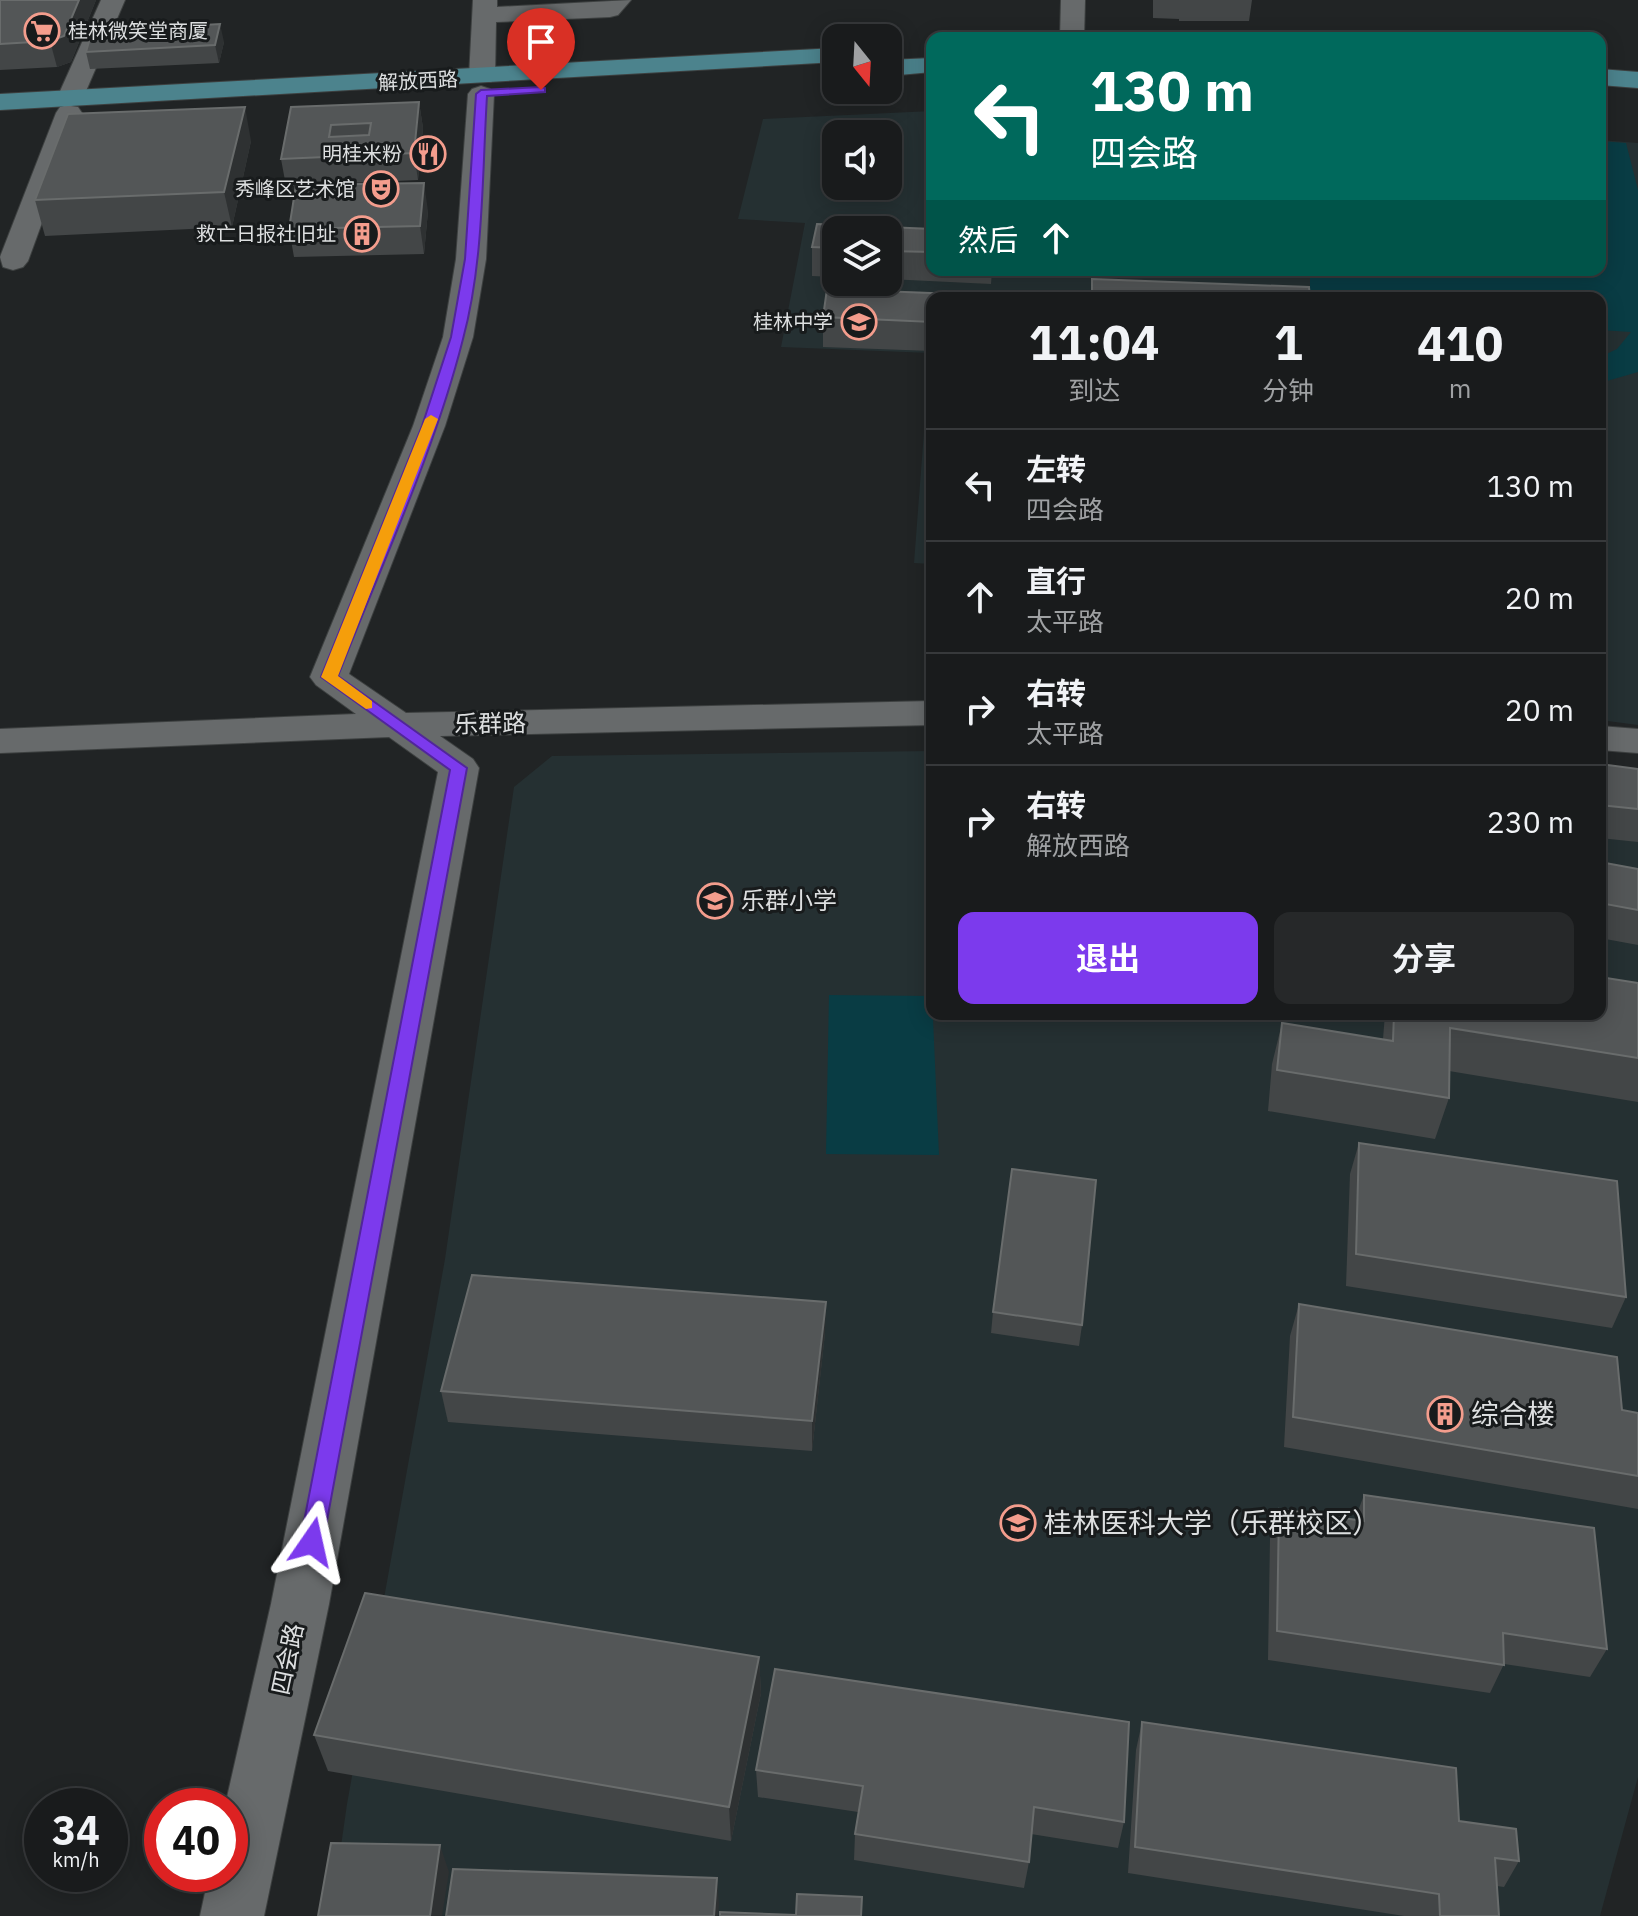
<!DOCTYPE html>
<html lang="zh">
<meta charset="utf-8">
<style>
:root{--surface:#191b1c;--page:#262829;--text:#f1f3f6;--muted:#9fa1a3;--line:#37393b;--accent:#7c3aed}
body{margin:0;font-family:"IBM Plex Sans","Noto Sans SC",sans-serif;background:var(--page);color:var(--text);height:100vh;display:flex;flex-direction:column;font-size:30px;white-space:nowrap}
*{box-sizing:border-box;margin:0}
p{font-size:26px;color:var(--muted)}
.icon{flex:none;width:44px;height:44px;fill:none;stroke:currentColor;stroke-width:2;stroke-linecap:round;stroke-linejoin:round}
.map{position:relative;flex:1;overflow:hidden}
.side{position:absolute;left:926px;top:292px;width:680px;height:728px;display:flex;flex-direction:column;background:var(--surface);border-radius:16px;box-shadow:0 4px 20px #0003,0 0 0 2px var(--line)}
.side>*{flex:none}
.top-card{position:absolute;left:926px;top:32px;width:680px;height:244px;border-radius:16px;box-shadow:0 4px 20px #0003,0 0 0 2px var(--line);background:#00695c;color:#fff;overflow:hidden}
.needle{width:52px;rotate:162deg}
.controls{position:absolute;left:822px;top:24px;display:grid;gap:16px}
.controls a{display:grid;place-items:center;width:80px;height:80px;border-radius:16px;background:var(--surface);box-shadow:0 4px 20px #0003,0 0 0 2px var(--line);font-size:40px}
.speed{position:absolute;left:24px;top:1788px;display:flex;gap:16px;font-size:40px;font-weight:700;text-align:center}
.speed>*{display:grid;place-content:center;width:104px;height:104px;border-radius:50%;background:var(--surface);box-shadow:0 4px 20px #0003,0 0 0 2px var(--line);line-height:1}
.speed small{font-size:20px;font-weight:400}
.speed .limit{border:12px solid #d22;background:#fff;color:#111}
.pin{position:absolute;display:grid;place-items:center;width:68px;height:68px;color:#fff;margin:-82px -34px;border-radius:50% 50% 50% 0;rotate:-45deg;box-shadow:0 0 8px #0007}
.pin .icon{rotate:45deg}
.me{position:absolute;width:88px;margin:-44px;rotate:11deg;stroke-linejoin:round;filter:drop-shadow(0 0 6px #0008)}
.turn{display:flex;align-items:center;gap:28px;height:168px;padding:0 32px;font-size:36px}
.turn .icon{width:104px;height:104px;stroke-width:2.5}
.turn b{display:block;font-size:56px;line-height:68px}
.then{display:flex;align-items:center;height:76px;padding:0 32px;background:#0003;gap:16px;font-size:30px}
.eta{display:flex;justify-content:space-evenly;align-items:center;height:136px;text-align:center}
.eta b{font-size:48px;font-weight:700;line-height:56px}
.button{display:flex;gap:16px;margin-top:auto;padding:16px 32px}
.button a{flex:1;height:92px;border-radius:16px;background:var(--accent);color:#fff;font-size:32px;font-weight:700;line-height:92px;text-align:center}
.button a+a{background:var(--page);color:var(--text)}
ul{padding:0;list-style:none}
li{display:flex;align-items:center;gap:24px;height:112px;padding:0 32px;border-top:2px solid var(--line)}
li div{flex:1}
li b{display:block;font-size:30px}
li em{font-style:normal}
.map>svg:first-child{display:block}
</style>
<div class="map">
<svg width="1638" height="1916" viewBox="0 0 1638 1916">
<rect width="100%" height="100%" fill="#212425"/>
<!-- built -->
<g fill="#253032" fill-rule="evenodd">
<path d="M 932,111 L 932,270 L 1600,270 L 1600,140 L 1638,143 L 1638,725 L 1600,720 L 1600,298 L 932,298 L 932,564 L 914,563 L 930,353 L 781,347 L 805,223 L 738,219 L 763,119 ZM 836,134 L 888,134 L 888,186 L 836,186 ZM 836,230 L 888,230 L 888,282 L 836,282 Z"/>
<path d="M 932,751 L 932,1014 L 1600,1014 L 1600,783 L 1638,787 L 1638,1777 L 1600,1916 L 331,1916 L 347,1804 L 445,1259 L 514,787 L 552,756 Z"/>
</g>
<!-- green -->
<g fill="#093c44">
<path d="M 1600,141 L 1626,143 L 1638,190 L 1638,372 L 1600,383 L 1600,357 L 1617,349 L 1631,332 L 1600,330 L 1600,298 L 1310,298 L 1310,270 L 1600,270 Z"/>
<path d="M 829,995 L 932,996 L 939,1155 L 826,1154 Z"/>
</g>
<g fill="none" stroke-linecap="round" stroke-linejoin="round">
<defs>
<g id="minor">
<path d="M 101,0 L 125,0 L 83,98 L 79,103 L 71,106 L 78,107 L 82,113 L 28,261 L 23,267 L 13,270 L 3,267 L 0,257 L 56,113 L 60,107 L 68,105 L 61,103 L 57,98 Z"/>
<path d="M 473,0 L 497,0 L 497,7 L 631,0 L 618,15 L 610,17 L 496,22 L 495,77 L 491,82 L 473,82 L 469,77 Z"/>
<path d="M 1061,0 L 1085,0 L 1084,38 L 1060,38 Z"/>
<path d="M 481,86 L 490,89 L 494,94 L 486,259 L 473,337 L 445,426 L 349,674 L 406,713 L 932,701 L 932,725 L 440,736 L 473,759 L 479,768 L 329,1604 L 264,1916 L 200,1916 L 209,1874 L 230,1874 L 230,1806 L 225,1806 L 271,1604 L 438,772 L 389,737 L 0,753 L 0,729 L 356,714 L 316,685 L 310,677 L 413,426 L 443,337 L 456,259 L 468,94 L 472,89 Z"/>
<path d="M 1600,726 L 1638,729 L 1638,753 L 1600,750 Z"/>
</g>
<g id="major">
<path d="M 836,48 L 836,62 L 0,110 L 0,94 Z"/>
<path d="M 932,58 L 932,72 L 888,76 L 888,60 Z"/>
<path d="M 1600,69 L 1638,72 L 1638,88 L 1600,85 Z"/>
</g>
</defs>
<!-- minor casing -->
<use href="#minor" stroke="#3d4040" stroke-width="2"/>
<!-- major casing -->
<use href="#major" stroke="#3d4040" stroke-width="2"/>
<!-- minor -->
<use href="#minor" fill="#676a6b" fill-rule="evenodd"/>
<!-- major -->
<use href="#major" fill="#4c838d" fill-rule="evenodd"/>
</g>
<!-- wall -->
<g fill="#434647">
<path d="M 0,0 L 96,0 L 71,62 L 57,67 L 0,70 Z"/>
<path d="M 1153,0 L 1252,0 L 1249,21 L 1179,21 L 1179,19 L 1153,18 Z"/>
<path d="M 224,42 L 219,63 L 90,69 L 86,52 Z"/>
<path d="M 419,102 L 423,128 L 418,180 L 302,185 L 428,211 L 424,254 L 294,257 L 289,229 L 296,186 L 286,186 L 281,159 L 291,107 Z"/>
<path d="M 251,141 L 232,227 L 45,236 L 35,200 Z"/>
<path d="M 817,224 L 932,229 L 932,270 L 992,270 L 991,284 L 888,279 L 888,230 L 836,230 L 836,277 L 812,276 L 812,247 Z"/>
<path d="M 932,298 L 932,351 L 823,347 L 823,317 Z"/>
<path d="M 1600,764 L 1638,769 L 1638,842 L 1600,838 Z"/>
<path d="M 1600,862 L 1638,869 L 1638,945 L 1600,938 Z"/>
<path d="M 1638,983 L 1638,1102 L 1449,1071 L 1449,1098 L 1435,1139 L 1268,1111 L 1272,1064 L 1282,1023 L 1383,1039 L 1385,1014 L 1600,1014 Z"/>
<path d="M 1359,1143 L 1626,1297 L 1612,1328 L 1346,1286 L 1350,1174 Z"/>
<path d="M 1299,1304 L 1622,1410 L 1638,1413 L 1638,1509 L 1284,1447 L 1290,1336 Z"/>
<path d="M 993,1312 L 1082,1325 L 1079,1346 L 991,1333 Z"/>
<path d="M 825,1333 L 812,1451 L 448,1422 L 441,1391 Z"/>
<path d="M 1364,1495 L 1607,1649 L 1590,1677 L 1504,1664 L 1490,1693 L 1268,1660 L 1270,1538 L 1279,1509 L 1355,1519 Z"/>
<path d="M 759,1657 L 761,1693 L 731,1841 L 328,1771 L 314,1735 Z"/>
<path d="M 775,1669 L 1124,1822 L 1118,1848 L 1031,1834 L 1029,1862 L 1024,1888 L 854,1860 L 855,1834 L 858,1812 L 758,1797 L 756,1770 Z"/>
<path d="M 1142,1722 L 1459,1821 L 1519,1861 L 1504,1887 L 1497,1886 L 1499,1916 L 1404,1916 L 1128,1873 L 1136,1750 Z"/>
</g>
<!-- shaded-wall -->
<g fill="#2e3132">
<path d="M 79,0 L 96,0 L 71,62 L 57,67 L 50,41 Z"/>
<path d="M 220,24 L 224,42 L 219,63 L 215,45 Z"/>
<path d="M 419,102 L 423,128 L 418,180 L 414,153 Z"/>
<path d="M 245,107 L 251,141 L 232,227 L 224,192 Z"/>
<path d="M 424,183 L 428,211 L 424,254 L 420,226 Z"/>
<path d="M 826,1302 L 825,1333 L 812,1451 L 812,1421 Z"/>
<path d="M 759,1657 L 761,1693 L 731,1841 L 729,1807 Z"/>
<path d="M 440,1845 L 449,1872 L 442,1916 L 430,1916 Z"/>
<path d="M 717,1878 L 719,1904 L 718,1916 L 714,1916 Z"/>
</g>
<!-- building -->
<g fill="#535657" stroke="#696c6c" stroke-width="2" fill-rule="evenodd">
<path d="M 0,0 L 79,0 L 64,36 L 50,41 L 0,44 Z"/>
<path d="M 220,24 L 215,45 L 86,52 L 92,31 Z"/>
<path d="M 419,102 L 414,153 L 281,159 L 291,107 ZM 371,123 L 369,135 L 329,137 L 331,125 Z"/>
<path d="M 245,107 L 224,192 L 35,200 L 68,114 Z"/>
<path d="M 424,183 L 420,226 L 289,229 L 296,185 Z"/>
<path d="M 817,224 L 932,229 L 932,252 L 888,251 L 888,230 L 836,230 L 836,248 L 812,247 Z"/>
<path d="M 1092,279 L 1309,287 L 1310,298 L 1092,298 Z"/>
<path d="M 827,289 L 982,295 L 982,298 L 932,298 L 932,322 L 823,317 Z"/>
<path d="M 1600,764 L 1638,769 L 1638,809 L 1600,805 Z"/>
<path d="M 1600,862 L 1638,869 L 1638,910 L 1600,903 Z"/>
<path d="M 1600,977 L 1638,983 L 1638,1058 L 1450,1028 L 1449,1098 L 1277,1070 L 1282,1023 L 1393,1041 L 1394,1014 L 1600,1014 Z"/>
<path d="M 1359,1143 L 1617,1181 L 1626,1297 L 1356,1254 Z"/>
<path d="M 1012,1169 L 1096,1180 L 1082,1325 L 993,1312 Z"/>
<path d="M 472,1275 L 826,1302 L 812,1421 L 441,1391 Z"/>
<path d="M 1299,1304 L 1617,1357 L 1622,1410 L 1638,1413 L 1638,1476 L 1293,1417 Z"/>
<path d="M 1364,1495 L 1594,1528 L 1607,1649 L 1503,1633 L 1504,1665 L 1277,1631 L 1279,1509 L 1364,1521 Z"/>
<path d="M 365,1593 L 759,1657 L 729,1807 L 314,1735 Z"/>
<path d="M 775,1669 L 1129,1722 L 1124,1822 L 1034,1807 L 1029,1862 L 855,1834 L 863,1786 L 756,1770 Z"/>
<path d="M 1142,1722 L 1456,1768 L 1459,1821 L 1516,1829 L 1519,1861 L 1495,1858 L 1499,1916 L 1440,1916 L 1439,1894 L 1135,1847 Z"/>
<path d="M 331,1843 L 440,1845 L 430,1916 L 318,1916 Z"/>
<path d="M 453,1869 L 717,1878 L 714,1916 L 446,1916 Z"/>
<path d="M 797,1894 L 862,1897 L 861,1916 L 720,1916 L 720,1912 L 796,1915 Z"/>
</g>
<!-- route -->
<path fill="#7c3aed" stroke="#51269a" stroke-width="2" d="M 541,87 L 545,88 L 545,92 L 487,96 C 482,176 484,261 463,339 C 434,454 381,565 338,676 L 467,768 L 323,1542 L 320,1550 L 312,1553 L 303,1550 L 300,1542 L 450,770 L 321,677 L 422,426 L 451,337 L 465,259 L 476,94 L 481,90 Z"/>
<!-- slow -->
<path fill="#f59e0b" d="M 431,415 L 438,419 L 338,676 L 372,701 L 372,708 L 366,709 L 321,677 L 425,419 Z"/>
<!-- icons -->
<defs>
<symbol id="supermarket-ring" viewBox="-11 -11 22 22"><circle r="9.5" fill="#181b1c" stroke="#f49d8d" stroke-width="1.5"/><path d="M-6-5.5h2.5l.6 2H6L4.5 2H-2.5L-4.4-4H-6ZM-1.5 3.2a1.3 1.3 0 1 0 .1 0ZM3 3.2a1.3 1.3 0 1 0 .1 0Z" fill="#f49d8d"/></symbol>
<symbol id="restaurant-ring" viewBox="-11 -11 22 22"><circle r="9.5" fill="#181b1c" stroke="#f49d8d" stroke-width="1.5"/><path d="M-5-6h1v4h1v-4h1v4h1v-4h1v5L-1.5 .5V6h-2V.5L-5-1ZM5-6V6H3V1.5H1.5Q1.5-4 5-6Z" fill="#f49d8d"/></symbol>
<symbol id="theatre-ring" viewBox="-11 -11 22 22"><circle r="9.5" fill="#181b1c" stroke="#f49d8d" stroke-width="1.5"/><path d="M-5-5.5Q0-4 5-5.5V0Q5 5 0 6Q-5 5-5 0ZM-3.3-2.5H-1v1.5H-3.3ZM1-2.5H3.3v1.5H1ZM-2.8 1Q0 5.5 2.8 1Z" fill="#f49d8d"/></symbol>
<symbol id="building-ring" viewBox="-11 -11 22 22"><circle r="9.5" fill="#181b1c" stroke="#f49d8d" stroke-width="1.5"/><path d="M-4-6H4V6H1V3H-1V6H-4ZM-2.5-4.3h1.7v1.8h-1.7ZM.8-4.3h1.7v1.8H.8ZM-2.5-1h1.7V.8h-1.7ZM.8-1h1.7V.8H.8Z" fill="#f49d8d"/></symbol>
<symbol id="school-ring" viewBox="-11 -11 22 22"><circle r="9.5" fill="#181b1c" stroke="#f49d8d" stroke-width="1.5"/><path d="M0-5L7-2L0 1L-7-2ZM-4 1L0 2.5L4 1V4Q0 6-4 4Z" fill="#f49d8d"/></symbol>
<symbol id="university-ring" viewBox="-11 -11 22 22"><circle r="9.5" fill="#181b1c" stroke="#f49d8d" stroke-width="1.5"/><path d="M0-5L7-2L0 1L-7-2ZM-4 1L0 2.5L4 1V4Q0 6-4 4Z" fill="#f49d8d"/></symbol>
</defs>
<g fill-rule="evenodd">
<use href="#supermarket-ring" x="22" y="11" width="40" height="40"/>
<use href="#restaurant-ring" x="408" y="134" width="40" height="40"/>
<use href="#theatre-ring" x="361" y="169" width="40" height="40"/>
<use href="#building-ring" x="342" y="214" width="40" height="40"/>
<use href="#school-ring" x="839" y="302" width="40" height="40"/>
<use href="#school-ring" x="695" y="881" width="40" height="40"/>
<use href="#building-ring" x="1425" y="1394" width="40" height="40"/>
<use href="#university-ring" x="998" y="1503" width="40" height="40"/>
</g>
<g text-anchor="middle" stroke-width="6" stroke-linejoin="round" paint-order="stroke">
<!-- far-poi labels -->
<g font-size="20" fill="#dddfe0" stroke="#181b1c" text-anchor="end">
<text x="68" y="38" text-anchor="start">桂林微笑堂商厦</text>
<text x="402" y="161">明桂米粉</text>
<text x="355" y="196">秀峰区艺术馆</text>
<text x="336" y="241">救亡日报社旧址</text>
<text x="833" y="329">桂林中学</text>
</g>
<!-- far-street labels -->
<g font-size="20" fill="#dddfe0" stroke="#181b1c">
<text transform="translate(418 81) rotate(-3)" y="7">解放西路</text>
</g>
<!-- street labels -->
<g font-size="24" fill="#dddfe0" stroke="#181b1c">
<text transform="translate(490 724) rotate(-1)" y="8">乐群路</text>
<text transform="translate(288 1659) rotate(-78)" y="8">四会路</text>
</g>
<!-- poi labels -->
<g font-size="24" fill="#dddfe0" stroke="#181b1c" text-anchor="start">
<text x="741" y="909">乐群小学</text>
</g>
<!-- near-poi labels -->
<g font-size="28" fill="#dddfe0" stroke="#181b1c" text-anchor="start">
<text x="1471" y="1424">综合楼</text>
<text x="1044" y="1533">桂林医科大学（乐群校区）</text>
</g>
</g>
</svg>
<div class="controls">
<a><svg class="needle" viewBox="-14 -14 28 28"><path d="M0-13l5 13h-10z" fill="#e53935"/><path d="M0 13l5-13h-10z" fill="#9fa1a3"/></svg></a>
<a><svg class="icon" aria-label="sound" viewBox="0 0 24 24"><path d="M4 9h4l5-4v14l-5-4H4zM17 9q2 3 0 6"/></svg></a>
<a><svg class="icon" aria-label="layers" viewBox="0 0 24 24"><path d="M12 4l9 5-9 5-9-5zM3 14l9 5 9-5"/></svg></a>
</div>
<div class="speed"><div>34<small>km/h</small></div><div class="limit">40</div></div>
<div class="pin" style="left:541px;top:90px;background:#d93025"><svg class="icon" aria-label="arrive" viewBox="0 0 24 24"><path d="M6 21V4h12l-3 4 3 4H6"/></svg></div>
<svg class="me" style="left:312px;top:1542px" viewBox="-20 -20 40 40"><path d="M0-17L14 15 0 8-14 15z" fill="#7c3aed" stroke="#fff" stroke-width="4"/></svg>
<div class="top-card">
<div class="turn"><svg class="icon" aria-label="left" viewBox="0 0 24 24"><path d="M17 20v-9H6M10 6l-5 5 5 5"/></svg><div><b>130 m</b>四会路</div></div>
<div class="then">然后<svg class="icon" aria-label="ahead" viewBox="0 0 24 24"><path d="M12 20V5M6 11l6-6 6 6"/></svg></div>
</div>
<section class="side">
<div class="eta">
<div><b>11:04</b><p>到达</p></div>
<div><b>1</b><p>分钟</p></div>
<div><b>410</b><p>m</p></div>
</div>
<ul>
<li><svg class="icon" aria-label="left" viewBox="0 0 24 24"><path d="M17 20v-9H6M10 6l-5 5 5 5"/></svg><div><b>左转</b><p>四会路</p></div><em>130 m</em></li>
<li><svg class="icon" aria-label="ahead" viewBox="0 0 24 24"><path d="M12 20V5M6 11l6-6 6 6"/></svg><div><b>直行</b><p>太平路</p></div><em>20 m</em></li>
<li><svg class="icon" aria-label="right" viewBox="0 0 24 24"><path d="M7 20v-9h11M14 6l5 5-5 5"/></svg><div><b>右转</b><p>太平路</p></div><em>20 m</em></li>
<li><svg class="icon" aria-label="right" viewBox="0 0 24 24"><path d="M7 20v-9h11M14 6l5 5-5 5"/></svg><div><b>右转</b><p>解放西路</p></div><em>230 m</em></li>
</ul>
<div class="button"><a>退出</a><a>分享</a></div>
</section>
</div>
